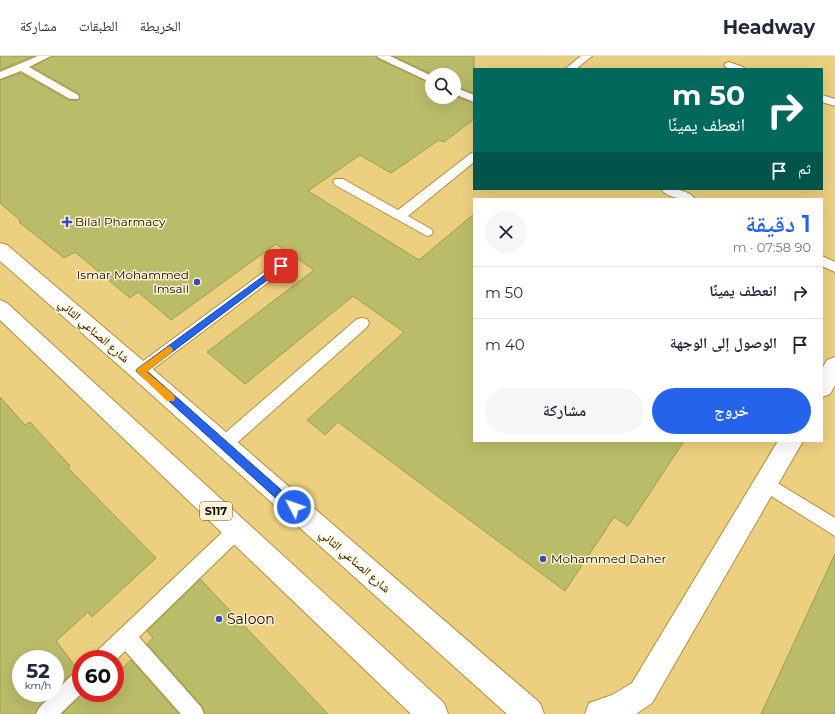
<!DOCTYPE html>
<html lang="ar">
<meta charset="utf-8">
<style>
:root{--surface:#fff;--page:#f6f6f7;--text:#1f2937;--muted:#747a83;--line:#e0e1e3;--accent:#2563eb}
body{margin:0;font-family:Montserrat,"Noto Naskh Arabic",sans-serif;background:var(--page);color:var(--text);direction:rtl;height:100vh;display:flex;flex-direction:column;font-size:15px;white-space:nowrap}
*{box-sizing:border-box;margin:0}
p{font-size:13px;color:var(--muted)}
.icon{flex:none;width:22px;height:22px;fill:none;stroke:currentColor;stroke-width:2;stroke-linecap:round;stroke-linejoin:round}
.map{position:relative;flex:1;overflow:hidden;direction:ltr}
.drawer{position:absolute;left:473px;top:142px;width:350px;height:244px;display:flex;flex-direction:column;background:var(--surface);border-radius:0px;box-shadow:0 4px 16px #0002;direction:rtl}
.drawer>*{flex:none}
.guide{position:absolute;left:473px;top:12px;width:350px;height:122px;border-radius:0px;box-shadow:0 4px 16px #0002;direction:rtl;background:#00695c;color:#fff;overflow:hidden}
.fabs{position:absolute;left:425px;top:12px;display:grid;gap:8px}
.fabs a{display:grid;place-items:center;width:36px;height:36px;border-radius:50%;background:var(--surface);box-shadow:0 4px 16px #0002;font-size:20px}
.speed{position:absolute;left:12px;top:594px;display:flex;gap:8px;font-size:20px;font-weight:700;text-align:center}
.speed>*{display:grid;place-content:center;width:52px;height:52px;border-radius:50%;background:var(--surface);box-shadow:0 4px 16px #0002;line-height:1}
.speed small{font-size:10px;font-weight:400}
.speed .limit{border:6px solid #d22;background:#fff;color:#111}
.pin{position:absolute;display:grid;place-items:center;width:34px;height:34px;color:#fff;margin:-17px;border-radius:8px;box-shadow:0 2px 6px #0006}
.me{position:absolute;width:44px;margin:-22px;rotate:311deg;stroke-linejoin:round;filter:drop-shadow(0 0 3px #0008)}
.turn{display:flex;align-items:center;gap:14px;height:84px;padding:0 12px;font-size:18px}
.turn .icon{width:52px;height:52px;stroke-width:2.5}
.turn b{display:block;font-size:28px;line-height:34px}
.then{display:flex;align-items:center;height:38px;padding:0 12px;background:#0003;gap:8px;font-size:15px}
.round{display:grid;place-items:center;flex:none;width:42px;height:42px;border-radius:21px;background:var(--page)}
.headline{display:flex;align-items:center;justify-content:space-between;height:68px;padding:0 12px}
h1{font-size:24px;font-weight:600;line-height:30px;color:var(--accent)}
.primary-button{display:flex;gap:8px;margin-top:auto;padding:8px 12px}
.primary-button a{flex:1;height:46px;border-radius:24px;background:var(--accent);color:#fff;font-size:16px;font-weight:600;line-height:46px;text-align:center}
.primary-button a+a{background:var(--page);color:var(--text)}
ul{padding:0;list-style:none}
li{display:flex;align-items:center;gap:12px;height:52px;padding:0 12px;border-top:1px solid var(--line)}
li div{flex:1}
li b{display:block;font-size:15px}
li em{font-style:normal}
header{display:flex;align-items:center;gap:24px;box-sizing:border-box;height:56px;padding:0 20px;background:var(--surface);border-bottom:1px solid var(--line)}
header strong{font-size:19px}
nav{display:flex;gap:22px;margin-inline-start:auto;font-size:14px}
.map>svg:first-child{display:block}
</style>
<header>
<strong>Headway</strong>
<nav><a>الخريطة</a><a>الطبقات</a><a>مشاركة</a></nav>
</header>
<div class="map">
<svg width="835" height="658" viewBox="0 0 835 658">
<rect width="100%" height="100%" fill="#edd07f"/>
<!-- building -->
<g fill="#babc6a" stroke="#9c9e4c">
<path d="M 0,0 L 34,0 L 0,14 Z"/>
<path d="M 52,0 L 376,0 L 378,3 L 432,28 L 432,41 L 454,41 L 454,40 L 474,47 L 474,63 L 444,86 L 439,84 L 391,117 L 360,99 L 308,135 L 419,204 L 474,158 L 474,385 L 684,385 L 628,470 L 614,461 L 565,535 L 338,366 L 325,379 L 307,364 L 404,276 L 353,240 L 245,328 L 207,296 L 314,214 L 276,188 L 171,264 L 138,236 L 130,242 L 75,196 L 64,202 L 19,166 L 21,165 L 0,147 L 0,24 L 21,17 L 69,44 L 78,44 L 80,42 L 79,38 L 32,11 Z"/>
<path d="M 393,0 L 474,0 L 474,37 L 454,30 L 454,19 L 433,19 Z"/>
<path d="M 0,341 L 25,369 L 30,366 L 70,410 L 68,412 L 156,502 L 92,561 L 88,556 L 56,585 L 78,614 L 69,620 L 55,635 L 55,603 L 21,603 L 21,637 L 53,637 L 41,648 L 35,658 L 0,658 Z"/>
<path d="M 835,498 L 835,658 L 761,658 Z"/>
<path d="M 200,523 L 328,658 L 205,658 L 202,650 L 147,588 L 153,582 L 147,575 Z"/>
<path d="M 131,604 L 179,658 L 62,658 L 83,637 L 115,637 L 115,619 Z"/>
</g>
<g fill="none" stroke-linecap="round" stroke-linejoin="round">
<defs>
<g id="lane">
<path d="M 38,0 L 51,0 L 29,11 L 78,39 L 79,41 L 78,43 L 70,43 L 21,15 L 0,23 L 0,16 Z"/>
<path d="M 377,0 L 390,0 L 432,20 L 432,27 L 379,2 Z"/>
<path d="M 581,0 L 592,0 L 576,13 L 565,13 Z"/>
<path d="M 729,6 L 743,11 L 745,13 C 738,13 729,15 724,9 L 726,7 Z"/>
<path d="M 454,31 L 474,39 L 474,46 L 454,38 Z"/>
<path d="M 822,39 L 835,43 L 835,50 L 822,46 Z"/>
<path d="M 474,96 L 474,106 L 408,160 L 431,173 L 433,176 L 431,179 L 427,180 L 335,129 L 333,126 L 335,123 L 343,123 L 398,154 L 470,98 Z"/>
<path d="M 661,133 C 672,133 688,133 695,143 C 684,143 668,143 661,133 Z"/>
<path d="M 822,200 L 835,206 L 835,216 L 822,210 Z"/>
<path d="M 281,205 L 286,207 L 288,210 L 286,213 L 145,319 L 140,321 L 135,319 L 133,315 L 135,311 L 276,207 Z"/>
<path d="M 362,262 L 367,263 L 369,267 L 367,271 L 229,394 L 223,396 L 217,394 L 215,389 L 217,384 L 357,263 Z"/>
<path d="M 766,420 L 835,462 L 835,480 L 760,433 L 758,428 L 760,423 Z"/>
<path d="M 237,466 L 243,468 L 246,474 L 243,480 L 139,581 L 201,651 L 204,658 L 181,658 L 125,595 L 115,605 L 115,603 L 93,603 L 96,596 L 231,468 Z"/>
<path d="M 81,614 L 82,637 L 60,658 L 36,658 C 40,648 48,644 55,637 C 63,629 69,619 81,614 Z"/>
</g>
<g id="secondary">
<path d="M 835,301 L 835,329 L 830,338 L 822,341 L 822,313 L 827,304 Z"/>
<path d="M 778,385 L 803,385 L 652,647 L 636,658 L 585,658 L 589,647 L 612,639 L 632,627 Z"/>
</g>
<g id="primary">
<path d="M 0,187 L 7,189 L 148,309 L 540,647 L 544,658 L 507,658 L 132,321 L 0,205 Z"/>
<path d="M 0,244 L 7,247 L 444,647 L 448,658 L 411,658 L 0,264 Z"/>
</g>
</defs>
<!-- lane casing -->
<use href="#lane" stroke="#ae9140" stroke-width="2"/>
<!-- secondary casing -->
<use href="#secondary" stroke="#ae9140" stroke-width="2"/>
<!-- primary casing -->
<use href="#primary" stroke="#ae9140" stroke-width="2"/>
<!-- lane -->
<use href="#lane" fill="#fff" fill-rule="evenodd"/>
<!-- secondary -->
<use href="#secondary" fill="#fff" fill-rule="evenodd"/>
<!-- primary -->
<use href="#primary" fill="#fff" fill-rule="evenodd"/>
</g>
<!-- route -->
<path fill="#2563eb" stroke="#184099" d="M 281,207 L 283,208 L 283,212 L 147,315 L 297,448 L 299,451 L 297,455 L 294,456 L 290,455 L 136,315 L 137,313 Z"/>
<!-- slow -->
<path fill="#f59e0b" d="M 169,290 L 172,292 L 173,294 L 172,296 L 147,316 L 174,339 L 175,342 L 174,345 L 167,345 L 136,315 L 137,313 Z"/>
<!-- markers -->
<g fill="#364cbe" stroke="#fef3d4" stroke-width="1.5">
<path d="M65 160h4v4h4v4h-4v4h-4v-4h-4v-4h4z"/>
<circle cx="197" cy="226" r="4"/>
<circle cx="543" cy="503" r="4"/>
<circle cx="219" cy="563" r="4"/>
</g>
<g text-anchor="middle" stroke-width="3" stroke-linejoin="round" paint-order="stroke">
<!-- shield labels -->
<rect fill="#fef3d4" stroke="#595040" stroke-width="1" x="200" y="446" width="32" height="18" rx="3"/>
<g font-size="11" font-weight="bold" fill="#120a00">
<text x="216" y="459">S117</text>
</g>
<!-- poi labels -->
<g font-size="12" fill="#120a00" stroke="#fef3d4" text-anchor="start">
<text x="75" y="170">Bilal Pharmacy</text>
<text x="189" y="223" text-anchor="end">Ismar Mohammed<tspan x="189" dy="14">Imsail</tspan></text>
<text x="551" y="507">Mohammed Daher</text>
</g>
<!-- street labels -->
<g font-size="12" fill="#120a00" stroke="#fef3d4">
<text transform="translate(94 275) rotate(41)" y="4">شارع الصناعي الثاني</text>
<text transform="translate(355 505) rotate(41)" y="4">شارع الصناعي الثاني</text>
</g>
<!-- near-poi labels -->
<g font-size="14" fill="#120a00" stroke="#fef3d4" text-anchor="start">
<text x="227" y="568">Saloon</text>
</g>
</g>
</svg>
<div class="fabs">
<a><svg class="icon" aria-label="search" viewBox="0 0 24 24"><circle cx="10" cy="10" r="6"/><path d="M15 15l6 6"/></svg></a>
</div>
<div class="speed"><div>52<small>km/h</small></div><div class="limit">60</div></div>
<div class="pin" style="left:281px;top:210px;background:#d93025"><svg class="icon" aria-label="arrive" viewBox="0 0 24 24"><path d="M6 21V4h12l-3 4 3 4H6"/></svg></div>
<svg class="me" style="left:294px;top:451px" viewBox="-20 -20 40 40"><circle r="17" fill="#2563eb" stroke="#fff" stroke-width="3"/><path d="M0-11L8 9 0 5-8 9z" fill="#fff"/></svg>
<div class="guide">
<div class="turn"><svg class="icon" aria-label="right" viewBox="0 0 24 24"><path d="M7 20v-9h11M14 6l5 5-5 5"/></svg><div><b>50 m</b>انعطف يمينًا</div></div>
<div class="then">ثم<svg class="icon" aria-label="arrive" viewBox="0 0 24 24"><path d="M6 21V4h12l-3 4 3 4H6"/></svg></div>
</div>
<section class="drawer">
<div class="headline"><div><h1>1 دقيقة</h1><p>90 m · 07:58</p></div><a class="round"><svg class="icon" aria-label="close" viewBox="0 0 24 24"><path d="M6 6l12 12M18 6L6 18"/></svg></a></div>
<ul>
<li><svg class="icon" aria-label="right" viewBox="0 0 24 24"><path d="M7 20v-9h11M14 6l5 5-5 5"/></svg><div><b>انعطف يمينًا</b></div><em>50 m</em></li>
<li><svg class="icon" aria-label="arrive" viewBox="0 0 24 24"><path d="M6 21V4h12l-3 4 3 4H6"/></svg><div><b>الوصول إلى الوجهة</b></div><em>40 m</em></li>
</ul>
<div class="primary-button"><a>خروج</a><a>مشاركة</a></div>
</section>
</div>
